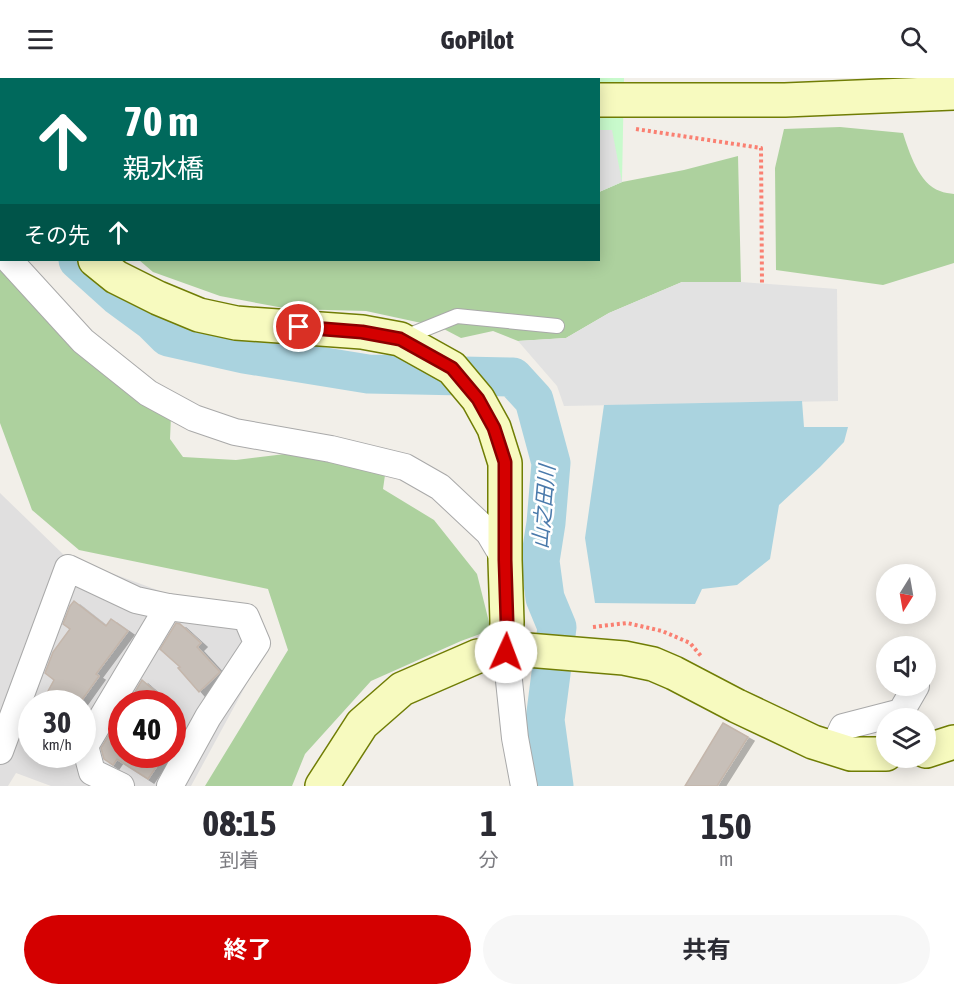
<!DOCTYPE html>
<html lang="ja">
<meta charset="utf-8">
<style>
:root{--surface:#fff;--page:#f7f7f7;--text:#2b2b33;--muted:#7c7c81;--accent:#d40000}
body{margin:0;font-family:"Asap Condensed","Noto Sans JP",sans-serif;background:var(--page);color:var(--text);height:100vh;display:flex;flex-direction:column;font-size:22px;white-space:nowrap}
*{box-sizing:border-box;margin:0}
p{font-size:20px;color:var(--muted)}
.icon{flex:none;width:33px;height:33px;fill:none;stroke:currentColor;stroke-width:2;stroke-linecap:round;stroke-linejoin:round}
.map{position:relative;height:708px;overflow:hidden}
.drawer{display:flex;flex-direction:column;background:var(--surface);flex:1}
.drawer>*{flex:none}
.guide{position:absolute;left:0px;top:0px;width:600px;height:183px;box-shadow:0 3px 15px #0003;background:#00695c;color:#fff;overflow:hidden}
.needle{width:39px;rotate:191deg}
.controls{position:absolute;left:876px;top:486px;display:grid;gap:12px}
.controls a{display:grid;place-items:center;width:60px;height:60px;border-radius:50%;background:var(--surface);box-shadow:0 3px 15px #0003;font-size:30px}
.speed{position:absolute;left:18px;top:612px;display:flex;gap:12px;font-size:30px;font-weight:700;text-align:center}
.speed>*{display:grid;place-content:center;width:78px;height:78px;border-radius:50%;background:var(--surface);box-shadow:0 3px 15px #0003;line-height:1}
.speed small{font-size:15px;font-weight:400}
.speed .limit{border:9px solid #d22;background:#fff;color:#111}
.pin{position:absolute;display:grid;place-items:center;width:51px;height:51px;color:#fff;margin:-26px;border:3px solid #fff;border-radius:50%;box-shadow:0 2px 6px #0007}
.me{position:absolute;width:66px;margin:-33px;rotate:2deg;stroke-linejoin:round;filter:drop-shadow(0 0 4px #0008)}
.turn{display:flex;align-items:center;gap:21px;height:126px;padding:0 24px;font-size:27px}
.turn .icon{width:78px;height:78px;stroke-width:2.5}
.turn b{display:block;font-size:42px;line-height:51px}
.then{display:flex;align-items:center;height:57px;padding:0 24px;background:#0003;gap:12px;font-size:22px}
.eta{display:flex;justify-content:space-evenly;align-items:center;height:102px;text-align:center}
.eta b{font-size:36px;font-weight:700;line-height:42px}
.primary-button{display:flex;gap:12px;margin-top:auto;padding:12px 24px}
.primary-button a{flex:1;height:69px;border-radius:36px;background:var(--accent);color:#fff;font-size:24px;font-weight:700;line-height:69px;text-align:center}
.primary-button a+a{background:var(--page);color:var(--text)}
header{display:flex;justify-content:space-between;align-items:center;height:78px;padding:0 24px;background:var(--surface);font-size:27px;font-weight:700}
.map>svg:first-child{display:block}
</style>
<header><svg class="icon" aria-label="menu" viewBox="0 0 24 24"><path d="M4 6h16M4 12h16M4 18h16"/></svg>GoPilot<svg class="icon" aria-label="search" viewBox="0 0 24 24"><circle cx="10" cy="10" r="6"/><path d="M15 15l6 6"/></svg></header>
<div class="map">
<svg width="954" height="708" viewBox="0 0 954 708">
<defs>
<filter id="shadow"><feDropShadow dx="6" dy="4" stdDeviation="0" flood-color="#0004"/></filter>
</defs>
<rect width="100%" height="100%" fill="#f2efe9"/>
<!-- residential -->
<path fill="#e0dfdf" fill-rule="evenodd" d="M 0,415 L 65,478 L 168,516 L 254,536 L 263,576 L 191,708 L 51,708 L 16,695 L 8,708 L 0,708 ZM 32,626 L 82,626 L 82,676 L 32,676 ZM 122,626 L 172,626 L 172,676 L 122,676 Z"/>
<!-- forest -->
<g fill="#add19e">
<path d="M 76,0 L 243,0 L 244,1 L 76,2 Z"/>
<path d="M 840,49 L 903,55 C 909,74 919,106 940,113 C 944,115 950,115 954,116 L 954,185 L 883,207 L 776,192 L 775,90 L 784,51 Z"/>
<path d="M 738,78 L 741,204 L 682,204 L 609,235 L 566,260 L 518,263 L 493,253 L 461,260 L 440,249 L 366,233 L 289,231 L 220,218 L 153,194 L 139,182 L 598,182 L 599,114 L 622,104 L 684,92 Z"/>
<path d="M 0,175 L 98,292 L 171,338 L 170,361 L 183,379 L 236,382 L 310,373 L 387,383 L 383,411 L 434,442 L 477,496 L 491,552 L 461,563 L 371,603 L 305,676 L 292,708 L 205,708 L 288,572 L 268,511 L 79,472 L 32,432 L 0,345 Z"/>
</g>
<!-- park -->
<path fill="#c8facc" d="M 243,0 L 624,0 L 622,104 L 599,114 L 598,2 L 244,2 Z"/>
<!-- parking -->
<g fill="#e2e2e2">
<path d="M 243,0 L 414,0 L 415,1 L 244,2 Z"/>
<path d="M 599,52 L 612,52 L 622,104 L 599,114 Z"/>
<path d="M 682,204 L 741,204 L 837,211 L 838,323 L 564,328 L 557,308 L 518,263 L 566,260 L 609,235 Z"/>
</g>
<!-- water -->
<path fill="#aad3df" d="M 802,323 L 804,349 L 848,349 L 844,364 L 820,389 L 779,427 L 770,481 L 737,507 L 702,511 L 695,526 L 595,525 L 585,460 L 604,327 Z"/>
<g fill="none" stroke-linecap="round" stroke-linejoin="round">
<!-- river -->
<g stroke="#aad3df" stroke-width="39">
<path d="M 0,85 L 2,87"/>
<path d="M 78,182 L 118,218 L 152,243 L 168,259 L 244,276 L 368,296 L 513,299 L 534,322 L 551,385 L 546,445 L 540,483 L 545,520 L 557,549 L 545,642 L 554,708"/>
</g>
</g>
<!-- building -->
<g fill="#c7bfb8" stroke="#c4b6ab" stroke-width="1.5" filter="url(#shadow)">
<path d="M 74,523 L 106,548 L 111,541 L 128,553 L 96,596 L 99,598 L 79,626 L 41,626 L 54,602 L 45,595 L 53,574 L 70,551 L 63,546 L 70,528 Z"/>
<path d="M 176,545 L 180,546 L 201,565 L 197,569 L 220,594 L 199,614 L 178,590 L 180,589 L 160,571 Z"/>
<path d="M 142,602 L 170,626 L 128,626 Z"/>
<path d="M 122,636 L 122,674 L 120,676 L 165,676 L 148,701 L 117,681 L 113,687 L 104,681 L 101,670 Z"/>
<path d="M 723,645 L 748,659 L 717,708 L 685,708 Z"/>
</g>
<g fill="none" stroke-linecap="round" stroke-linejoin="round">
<defs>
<path id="lane" d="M 405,259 L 457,238 L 557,248"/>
<g id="street">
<path d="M 9,182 L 83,263 L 148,315 L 194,340 L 235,354 L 331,371 L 405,389 L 440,409 L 489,455 L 505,482"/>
<path d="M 506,574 L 515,660 L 524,708"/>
<path d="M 833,671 L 843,649 L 901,634 L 916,608"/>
<path d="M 0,673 L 68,490 L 136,522 L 168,529 L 246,539 L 257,565 L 208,639 L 170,708"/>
<path d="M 121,708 L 92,694 L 85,668 L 168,529"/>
</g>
<g id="secondary">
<path d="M 456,0 L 458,2"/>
<path d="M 598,22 L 785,22 L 954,15"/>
<path d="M 0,47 L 2,50"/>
<path d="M 95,182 L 116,199 L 158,220 L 199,237 L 236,245 L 362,254 L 400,261 L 452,290 L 478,321 L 494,350 L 505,385 L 505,482 L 507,544 L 506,574"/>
<path d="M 926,673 L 954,664"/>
<path d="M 322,708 L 362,646 L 402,611 L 478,578 L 527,572 L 624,580 L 653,586 L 674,595 L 737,628 L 813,664 L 851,676 L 886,676"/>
</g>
</defs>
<!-- lane casing -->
<use href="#lane" stroke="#a9a9a9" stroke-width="16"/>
<!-- street casing -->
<use href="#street" stroke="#a9a9a9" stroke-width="28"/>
<!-- secondary casing -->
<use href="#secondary" stroke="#707d05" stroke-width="36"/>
<!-- path -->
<g stroke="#fa8072" stroke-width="4" stroke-dasharray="3 3" stroke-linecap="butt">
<path d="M 636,51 L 761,70 L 762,206"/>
<path d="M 593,549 L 627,545 L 662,553 L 690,565 L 701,578"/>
</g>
<!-- lane -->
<use href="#lane" stroke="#fff" stroke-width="14"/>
<!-- street -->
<use href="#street" stroke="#fff" stroke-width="26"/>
<!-- secondary -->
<use href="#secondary" stroke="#f7fabf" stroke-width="33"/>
</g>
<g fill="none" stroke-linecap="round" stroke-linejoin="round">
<defs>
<path id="route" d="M 299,249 L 362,254 L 400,261 L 452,290 L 478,321 L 494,350 L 505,384 L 505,482 L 507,544 L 506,574"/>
</defs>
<!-- route casing -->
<use href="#route" stroke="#8a0000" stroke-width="15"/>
<!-- route -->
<use href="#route" stroke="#d40000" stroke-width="10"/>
</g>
<g text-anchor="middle" stroke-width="5" stroke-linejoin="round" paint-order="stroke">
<!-- water labels -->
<g font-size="21" font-style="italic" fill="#4a7aab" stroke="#fff">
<text transform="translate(544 429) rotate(-85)" y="7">山之田川</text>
</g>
</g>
</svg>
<div class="controls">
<a><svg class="needle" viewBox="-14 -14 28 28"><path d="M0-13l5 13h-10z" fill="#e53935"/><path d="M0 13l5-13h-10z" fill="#7c7c81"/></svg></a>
<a><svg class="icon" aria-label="sound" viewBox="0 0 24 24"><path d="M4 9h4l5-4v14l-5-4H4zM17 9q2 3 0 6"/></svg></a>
<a><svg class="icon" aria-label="layers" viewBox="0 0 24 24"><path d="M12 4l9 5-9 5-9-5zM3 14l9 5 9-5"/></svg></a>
</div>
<div class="speed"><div>30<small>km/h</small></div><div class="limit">40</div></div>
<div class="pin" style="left:299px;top:249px;background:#d93025"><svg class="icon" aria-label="arrive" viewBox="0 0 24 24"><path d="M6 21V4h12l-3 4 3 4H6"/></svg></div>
<svg class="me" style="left:506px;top:574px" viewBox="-20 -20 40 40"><circle r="19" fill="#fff"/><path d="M0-13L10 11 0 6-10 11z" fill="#d40000"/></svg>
<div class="guide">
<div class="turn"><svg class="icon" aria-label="ahead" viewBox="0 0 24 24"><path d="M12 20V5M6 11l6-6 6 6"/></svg><div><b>70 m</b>親水橋</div></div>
<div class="then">その先<svg class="icon" aria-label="ahead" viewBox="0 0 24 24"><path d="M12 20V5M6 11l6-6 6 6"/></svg></div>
</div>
</div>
<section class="drawer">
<div class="eta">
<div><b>08:15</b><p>到着</p></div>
<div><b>1</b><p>分</p></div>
<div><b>150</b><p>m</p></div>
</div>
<div class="primary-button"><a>終了</a><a>共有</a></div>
</section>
